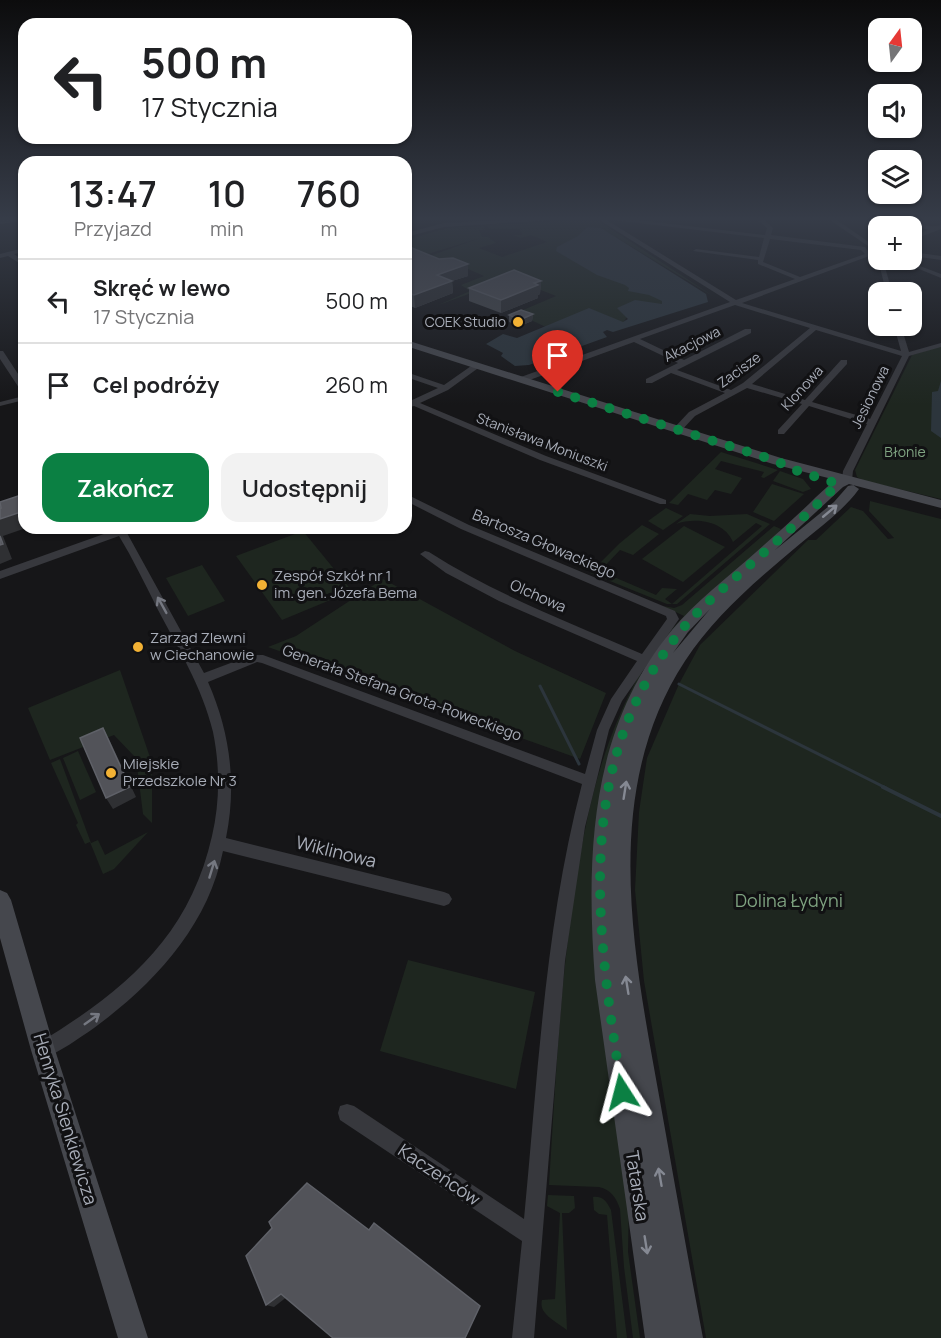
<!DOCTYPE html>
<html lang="pl">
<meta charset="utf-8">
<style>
:root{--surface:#fff;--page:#f2f2f2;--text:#202124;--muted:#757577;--line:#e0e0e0;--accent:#0b8043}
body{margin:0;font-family:Manrope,sans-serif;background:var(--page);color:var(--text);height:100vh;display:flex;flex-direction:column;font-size:22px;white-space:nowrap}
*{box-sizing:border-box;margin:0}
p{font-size:20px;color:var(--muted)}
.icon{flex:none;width:33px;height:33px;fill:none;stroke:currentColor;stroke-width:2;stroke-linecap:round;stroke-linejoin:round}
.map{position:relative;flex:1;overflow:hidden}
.side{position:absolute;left:18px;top:156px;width:394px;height:378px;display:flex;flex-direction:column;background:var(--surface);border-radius:18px;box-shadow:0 2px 4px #0004}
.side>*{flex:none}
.top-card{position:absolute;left:18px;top:18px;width:394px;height:126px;border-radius:18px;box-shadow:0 2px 4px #0004;background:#fff;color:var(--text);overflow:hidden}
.needle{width:39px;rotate:15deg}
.controls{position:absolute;left:868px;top:18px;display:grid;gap:12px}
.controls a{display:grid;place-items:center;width:54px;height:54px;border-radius:12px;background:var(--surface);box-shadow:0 2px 4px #0004;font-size:30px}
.pin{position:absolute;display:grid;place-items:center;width:51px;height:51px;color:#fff;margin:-62px -26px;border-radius:50% 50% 50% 0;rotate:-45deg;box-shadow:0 0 6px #0007}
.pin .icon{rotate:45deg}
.me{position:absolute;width:66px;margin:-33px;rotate:351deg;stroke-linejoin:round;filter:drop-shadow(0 0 4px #0008)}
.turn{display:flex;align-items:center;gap:21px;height:126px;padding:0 24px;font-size:27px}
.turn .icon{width:78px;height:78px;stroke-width:2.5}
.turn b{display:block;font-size:42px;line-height:51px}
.eta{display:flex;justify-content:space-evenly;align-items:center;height:102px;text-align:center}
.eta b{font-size:36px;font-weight:600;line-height:42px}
.cta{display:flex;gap:12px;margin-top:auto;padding:12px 24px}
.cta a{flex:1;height:69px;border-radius:18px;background:var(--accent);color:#fff;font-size:24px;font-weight:600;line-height:69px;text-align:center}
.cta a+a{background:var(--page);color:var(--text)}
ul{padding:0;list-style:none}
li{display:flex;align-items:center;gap:18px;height:84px;padding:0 24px;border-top:2px solid var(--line)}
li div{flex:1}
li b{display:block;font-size:22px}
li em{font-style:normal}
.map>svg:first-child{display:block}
</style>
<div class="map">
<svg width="941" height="1338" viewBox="0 0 941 1338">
<rect width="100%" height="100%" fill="#161618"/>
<!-- green -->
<g fill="#1e261f">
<path d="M 585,220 L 599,221 L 716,298 L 601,228 L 586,228 L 650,294 L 665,301 L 663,305 L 627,317 L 623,323 L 550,329 L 516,313 L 556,296 L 508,277 L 493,285 L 436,306 L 470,291 L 461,285 L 484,276 L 450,261 L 430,256 L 477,239 L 428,254 L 407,247 L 407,240 L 447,228 L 484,226 L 485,230 L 479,230 L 482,237 L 488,237 L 496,243 L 479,248 L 502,257 L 547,242 L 531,235 L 521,238 L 513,235 L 522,235 L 520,229 L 489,229 L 487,225 Z"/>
<path d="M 941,346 L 941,499 L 865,481 L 857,477 L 855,470 L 912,355 Z"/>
<path d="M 721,452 L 778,470 L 764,478 L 761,477 L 764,472 L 721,461 L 715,469 L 742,478 L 731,494 L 715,490 L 707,500 L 688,494 L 678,505 L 669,503 Z"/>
<path d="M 780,471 L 803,479 L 811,489 L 803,492 L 773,481 Z"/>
<path d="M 772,484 L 804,494 L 774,521 L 753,512 Z"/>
<path d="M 870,501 L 941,519 L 941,1338 L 706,1338 L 644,981 L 635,890 L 639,812 L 647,758 L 679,684 L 700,645 L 808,540 L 816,540 L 851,507 L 863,511 L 888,539 L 894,538 L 869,511 Z"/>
<path d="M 666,508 L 683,516 L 663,530 L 648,521 Z"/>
<path d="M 690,514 L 710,516 L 747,514 L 770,524 L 677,604 L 667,604 L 590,573 L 620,543 L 642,525 L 659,534 L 633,555 L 620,550 L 600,571 L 656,595 L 662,588 L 677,589 L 665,599 L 672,604 L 762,526 L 756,523 L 733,542 C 724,521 696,517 676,524 Z"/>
<path d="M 684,526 L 725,547 L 683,582 L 642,559 Z"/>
<path d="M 774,526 L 781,529 L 779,532 L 646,670 L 643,669 L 660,642 L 684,616 L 663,606 L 674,608 L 682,605 Z"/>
<path d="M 303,531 L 352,591 L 282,620 L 236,556 Z"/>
<path d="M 202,565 L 225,601 L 188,616 L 166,578 Z"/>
<path d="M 383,579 L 515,651 L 606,693 L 580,759 L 268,647 L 296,636 Z"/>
<path d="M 120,670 L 152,763 L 152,823 L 143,814 L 136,758 L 114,735 L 50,760 L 28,708 Z"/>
<path d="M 640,673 L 643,675 C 624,715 607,752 600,796 L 629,1198 L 628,1252 L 640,1338 L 633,1338 L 624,1267 L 620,1209 C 616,1197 611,1190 599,1187 L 549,1185 C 555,1092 559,1000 572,908 C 585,819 597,754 640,673 Z"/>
<path d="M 78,751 L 96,792 L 80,800 L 63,758 Z"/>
<path d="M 60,759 L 91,843 L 98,840 L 105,855 L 148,832 L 114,869 L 103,874 L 90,842 L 85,844 L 76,825 L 78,823 L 51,763 Z"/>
<path d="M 408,960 L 535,992 L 516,1089 L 380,1051 Z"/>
<path d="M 548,1195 L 574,1196 L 575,1208 L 569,1213 L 562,1213 L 567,1330 C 557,1322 538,1314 542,1300 L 555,1299 L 560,1213 L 547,1206 Z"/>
<path d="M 593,1197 C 603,1196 606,1201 611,1210 L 627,1338 L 617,1338 L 607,1215 L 599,1214 L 594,1210 Z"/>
</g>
<!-- water -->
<g fill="#2c353c">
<path d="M 587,227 L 601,228 L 706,294 L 708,302 L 613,332 L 607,330 L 603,332 L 607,337 L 529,365 L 515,366 L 501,356 L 503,353 L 486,344 L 503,334 L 517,338 L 589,308 L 623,322 L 628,319 L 617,308 L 635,300 L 662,304 L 662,301 L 649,295 L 628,291 L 629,288 L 625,285 L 597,275 L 556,251 L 557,247 L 578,236 Z"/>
<path d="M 941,381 L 941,438 L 931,431 L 932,392 L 938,391 Z"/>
</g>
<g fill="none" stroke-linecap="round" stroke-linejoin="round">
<!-- stream-far1 -->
<g stroke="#2c353c" stroke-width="3">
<path d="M 679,684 L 886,788"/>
<path d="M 540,686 L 579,764"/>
</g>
<!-- stream -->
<path stroke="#2c353c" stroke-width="4" d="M 883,787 L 941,816"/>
<!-- street -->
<g fill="#37383d" fill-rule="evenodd">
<path d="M 406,218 L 412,218 L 406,221 Z"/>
<path d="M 546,218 L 583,218 L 444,227 L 406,237 L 406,233 L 444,223 Z"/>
<path d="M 596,218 L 621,218 L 765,235 L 767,228 L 756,218 L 762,218 L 773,228 L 771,235 L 865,247 L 868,251 L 879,253 L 879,257 L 872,255 L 742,303 L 901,351 L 894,326 L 901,326 L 909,352 L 941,343 L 941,347 L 909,356 L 853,471 L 852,480 L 847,483 L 842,480 L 843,471 L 867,424 L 809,406 L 784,434 L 778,434 L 778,430 L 802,404 L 747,388 L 695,416 L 680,432 L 674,432 L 674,428 L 689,412 L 725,393 L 671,373 L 652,383 L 646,383 L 646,379 L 678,363 L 634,342 L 524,382 L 518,382 L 518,378 L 730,302 ZM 605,219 L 764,238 L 759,257 L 696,249 L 693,251 L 758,260 L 758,264 L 795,279 L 736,300 ZM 770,239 L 861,250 L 865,254 L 800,277 L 763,262 ZM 735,305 L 810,328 L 743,383 L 731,390 L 677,370 L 751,333 L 751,329 L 745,329 L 684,360 L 640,339 ZM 816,330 L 902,356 L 870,419 L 812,402 L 847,364 L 847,360 L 841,360 L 805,400 L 752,384 Z"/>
<path d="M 827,218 L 834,218 L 873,245 L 868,246 Z"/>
<path d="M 893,218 C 910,218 925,230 941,225 L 941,229 L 912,240 L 912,236 L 928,230 Z"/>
<path d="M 24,248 L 24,252 L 14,254 L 24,261 L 24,266 L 8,256 L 0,258 L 0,254 Z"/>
<path d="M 912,252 L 941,256 L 941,260 L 912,256 Z"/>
<path d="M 878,259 L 883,260 L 892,292 L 886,292 Z"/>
<path d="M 897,260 L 904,260 L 941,274 L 941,278 Z"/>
<path d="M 0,351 L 3,351 L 24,383 L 24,391 L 21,391 L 0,359 Z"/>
<path d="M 474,364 L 481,366 L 448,390 L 420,403 L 546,456 L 666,500 L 666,504 L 660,504 L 540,460 L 414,406 L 406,408 L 406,404 L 410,401 L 438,388 L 406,377 L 406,372 L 444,385 Z"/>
<path d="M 24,396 L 24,400 L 0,406 L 0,402 Z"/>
<path d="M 406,494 L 469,525 L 675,611 L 679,619 L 622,701 L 609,730 L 585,827 L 565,961 L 534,1338 L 512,1338 L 522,1241 L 340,1120 L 338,1113 L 340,1106 L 347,1104 L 354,1106 L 524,1219 C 538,1074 545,925 582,784 L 262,663 L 257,662 L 208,682 C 230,732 237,784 226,838 L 444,892 L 449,894 L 452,899 L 449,904 L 444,906 L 223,851 C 208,926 154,984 94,1028 C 78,1039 61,1051 43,1059 L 37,1056 L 34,1050 L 37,1044 C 123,992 189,938 212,836 C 220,802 220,766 213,732 C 202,687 178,648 157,608 C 145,584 133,559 119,536 L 0,579 L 0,571 L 115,530 L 114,528 L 135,528 L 127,533 L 204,673 L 252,655 L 263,655 L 585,774 L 597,730 L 611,699 L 637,661 L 499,601 L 446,573 L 420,554 L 425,551 L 429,552 C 496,595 569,622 642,654 L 667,619 L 666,616 L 461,529 L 406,501 Z"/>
</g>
<!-- secondary -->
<g fill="#45474d" fill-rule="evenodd">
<path d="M 24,218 L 24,221 L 0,224 L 0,220 Z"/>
<path d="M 406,340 L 781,458 L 941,500 L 941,508 L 849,484 L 843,487 L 775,550 L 834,502 L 848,486 L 853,485 L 859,489 C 843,511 821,526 801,543 C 759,578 715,615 685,661 C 599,793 634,956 660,1101 C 674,1180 688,1259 703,1338 L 645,1338 L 595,980 C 586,857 589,730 672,630 C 696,601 727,578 755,553 C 773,537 791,521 809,504 C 817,496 826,487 836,480 L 773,464 L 406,346 ZM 710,609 L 673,653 L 688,632 Z"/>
<path d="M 0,890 L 7,893 L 11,900 L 55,1050 L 148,1338 L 118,1338 L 31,1050 L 0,938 Z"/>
</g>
</g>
<!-- wall -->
<g fill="#47494d">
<path d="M 406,250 L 468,276 L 452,281 L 453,293 L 415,308 L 406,304 Z"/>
<path d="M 541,281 L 540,294 L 538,295 L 538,298 L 501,313 L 469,301 L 469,288 Z"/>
<path d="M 533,314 L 532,321 L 520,326 L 509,322 L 509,315 Z"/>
</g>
<!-- shaded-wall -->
<g fill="#2f3033">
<path d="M 468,264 L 468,276 L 452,281 L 453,293 L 415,308 L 414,295 L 437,275 Z"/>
<path d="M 541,281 L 540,294 L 538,295 L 538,298 L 501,313 L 501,300 Z"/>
<path d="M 533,314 L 532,321 L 520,326 L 520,320 Z"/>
<path d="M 24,511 L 24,528 L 26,528 L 3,536 L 12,559 L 0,564 L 0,519 Z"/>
<path d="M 69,528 L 84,528 L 71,533 Z"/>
<path d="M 103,728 L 109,739 L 136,797 L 113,809 L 106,798 Z"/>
<path d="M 281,1294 L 288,1296 L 274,1307 L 266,1305 Z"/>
</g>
<!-- building -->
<g fill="#525359" stroke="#5f6168" stroke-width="1.5">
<path d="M 412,248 L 439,259 L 453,258 L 468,264 L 437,275 L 452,281 L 414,295 L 406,292 L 406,250 Z"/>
<path d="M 514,270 L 541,281 L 534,283 L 538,285 L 501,300 L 469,288 Z"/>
<path d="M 521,310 L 533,314 L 520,320 L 509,315 Z"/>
<path d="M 24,494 L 24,511 L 0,519 L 0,508 L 1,508 L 0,502 Z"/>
<path d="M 0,536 L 3,544 L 0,545 Z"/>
<path d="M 103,728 L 130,787 L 106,798 L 80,738 Z"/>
<path d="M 307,1183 L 369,1230 L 374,1223 L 480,1306 L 465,1338 L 333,1338 L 281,1294 L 266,1305 L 246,1256 L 272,1228 L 269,1222 Z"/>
</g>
<!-- one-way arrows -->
<defs><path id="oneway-shaft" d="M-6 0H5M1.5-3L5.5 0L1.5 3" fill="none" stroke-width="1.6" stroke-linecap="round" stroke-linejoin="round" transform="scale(1.5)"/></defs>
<g stroke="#858993">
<use href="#oneway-shaft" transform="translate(830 511) rotate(-40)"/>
<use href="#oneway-shaft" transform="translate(625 790) rotate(-81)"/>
<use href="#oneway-shaft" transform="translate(627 985) rotate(-99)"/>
<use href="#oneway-shaft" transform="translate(660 1177) rotate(-100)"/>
<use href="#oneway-shaft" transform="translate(646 1245) rotate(81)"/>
</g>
<g stroke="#757881">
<use href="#oneway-shaft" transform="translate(162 605) rotate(-119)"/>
<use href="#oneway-shaft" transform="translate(212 869) rotate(-73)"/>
<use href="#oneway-shaft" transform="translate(92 1019) rotate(-35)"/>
</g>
<!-- sky -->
<linearGradient id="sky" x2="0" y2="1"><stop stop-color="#0c0c0d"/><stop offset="0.54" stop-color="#363c48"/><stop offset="1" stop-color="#363c48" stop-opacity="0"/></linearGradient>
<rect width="941" height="405" fill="url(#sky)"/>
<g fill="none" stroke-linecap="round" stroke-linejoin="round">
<!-- route -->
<path stroke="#0b8043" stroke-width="10" stroke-dasharray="0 18" d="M 558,392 L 777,461 L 789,468 L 838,484 C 808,514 776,542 744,570 C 720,591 695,612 676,637 C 571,771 598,937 622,1092"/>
</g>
<!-- markers -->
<g fill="#f2b134" stroke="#111113" stroke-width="2">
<circle cx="518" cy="322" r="6"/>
<circle cx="262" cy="585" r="6"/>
<circle cx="138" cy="647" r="6"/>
<circle cx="111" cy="773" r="6"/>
</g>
<g text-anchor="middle" stroke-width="6" stroke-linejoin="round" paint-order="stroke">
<!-- far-poi labels -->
<g font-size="14" fill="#a8adb8" stroke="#111113" text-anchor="end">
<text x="506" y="327">COEK Studio</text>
</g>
<!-- far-street labels -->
<g font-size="14" fill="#a8adb8" stroke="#111113">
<text transform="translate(692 344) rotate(-27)" y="5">Akacjowa</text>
<text transform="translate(739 370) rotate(-36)" y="5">Zacisze</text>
<text transform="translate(802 388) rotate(-48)" y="5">Klonowa</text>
<text transform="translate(870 397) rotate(-64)" y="5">Jesionowa</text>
<text transform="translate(542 442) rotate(21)" y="5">Stanisława Moniuszki</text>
</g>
<!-- far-park labels -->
<g font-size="14" fill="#7fa381" stroke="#111113">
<text x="905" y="457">Błonie</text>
</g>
<!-- street labels -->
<g font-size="15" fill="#a8adb8" stroke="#111113">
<text transform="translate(544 544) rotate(23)" y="5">Bartosza Głowackiego</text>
<text transform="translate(538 596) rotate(24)" y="5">Olchowa</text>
<text transform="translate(402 693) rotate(20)" y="5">Generała Stefana Grota-Roweckiego</text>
</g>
<!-- poi labels -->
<g font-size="15" fill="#a8adb8" stroke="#111113" text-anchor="start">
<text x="274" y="581">Zespół Szkół nr 1<tspan x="274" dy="17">im. gen. Józefa Bema</tspan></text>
<text x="150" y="643">Zarząd Zlewni<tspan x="150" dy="17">w Ciechanowie</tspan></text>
<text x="123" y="769">Miejskie<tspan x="123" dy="17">Przedszkole Nr 3</tspan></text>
</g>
<!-- near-street labels -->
<g font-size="18" fill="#a8adb8" stroke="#111113">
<text transform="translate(336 852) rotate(14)" y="6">Wiklinowa</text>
<text transform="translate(65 1119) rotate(73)" y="6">Henryka Sienkiewicza</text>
<text transform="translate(439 1175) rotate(34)" y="6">Kaczeńców</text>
<text transform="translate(637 1186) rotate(81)" y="6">Tatarska</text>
</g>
<!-- near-park labels -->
<g font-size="18" fill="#7fa381" stroke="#111113">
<text x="789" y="907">Dolina Łydyni</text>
</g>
</g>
</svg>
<div class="controls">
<a><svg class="needle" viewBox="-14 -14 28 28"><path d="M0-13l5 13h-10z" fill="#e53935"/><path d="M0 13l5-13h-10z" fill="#757577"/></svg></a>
<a><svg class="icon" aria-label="sound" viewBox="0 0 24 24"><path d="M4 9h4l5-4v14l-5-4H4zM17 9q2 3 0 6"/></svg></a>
<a><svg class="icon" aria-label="layers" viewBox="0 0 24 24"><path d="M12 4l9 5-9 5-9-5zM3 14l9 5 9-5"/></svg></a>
<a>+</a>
<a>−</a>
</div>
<div class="pin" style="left:558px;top:392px;background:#d93025"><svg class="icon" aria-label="arrive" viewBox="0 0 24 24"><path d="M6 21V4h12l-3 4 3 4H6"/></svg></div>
<svg class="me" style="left:622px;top:1092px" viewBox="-20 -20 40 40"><path d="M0-17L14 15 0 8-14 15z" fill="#0b8043" stroke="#fff" stroke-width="4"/></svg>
<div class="top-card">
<div class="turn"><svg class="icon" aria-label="left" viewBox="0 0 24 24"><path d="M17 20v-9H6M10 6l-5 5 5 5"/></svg><div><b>500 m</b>17 Stycznia</div></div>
</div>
<section class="side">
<div class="eta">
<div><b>13:47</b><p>Przyjazd</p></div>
<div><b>10</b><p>min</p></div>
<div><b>760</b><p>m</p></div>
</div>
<ul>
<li><svg class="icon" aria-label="left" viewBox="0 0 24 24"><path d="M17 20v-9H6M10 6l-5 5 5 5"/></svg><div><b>Skręć w lewo</b><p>17 Stycznia</p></div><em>500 m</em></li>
<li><svg class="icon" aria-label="arrive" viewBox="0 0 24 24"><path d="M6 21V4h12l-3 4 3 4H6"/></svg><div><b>Cel podróży</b></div><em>260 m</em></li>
</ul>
<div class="cta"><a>Zakończ</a><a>Udostępnij</a></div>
</section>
</div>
